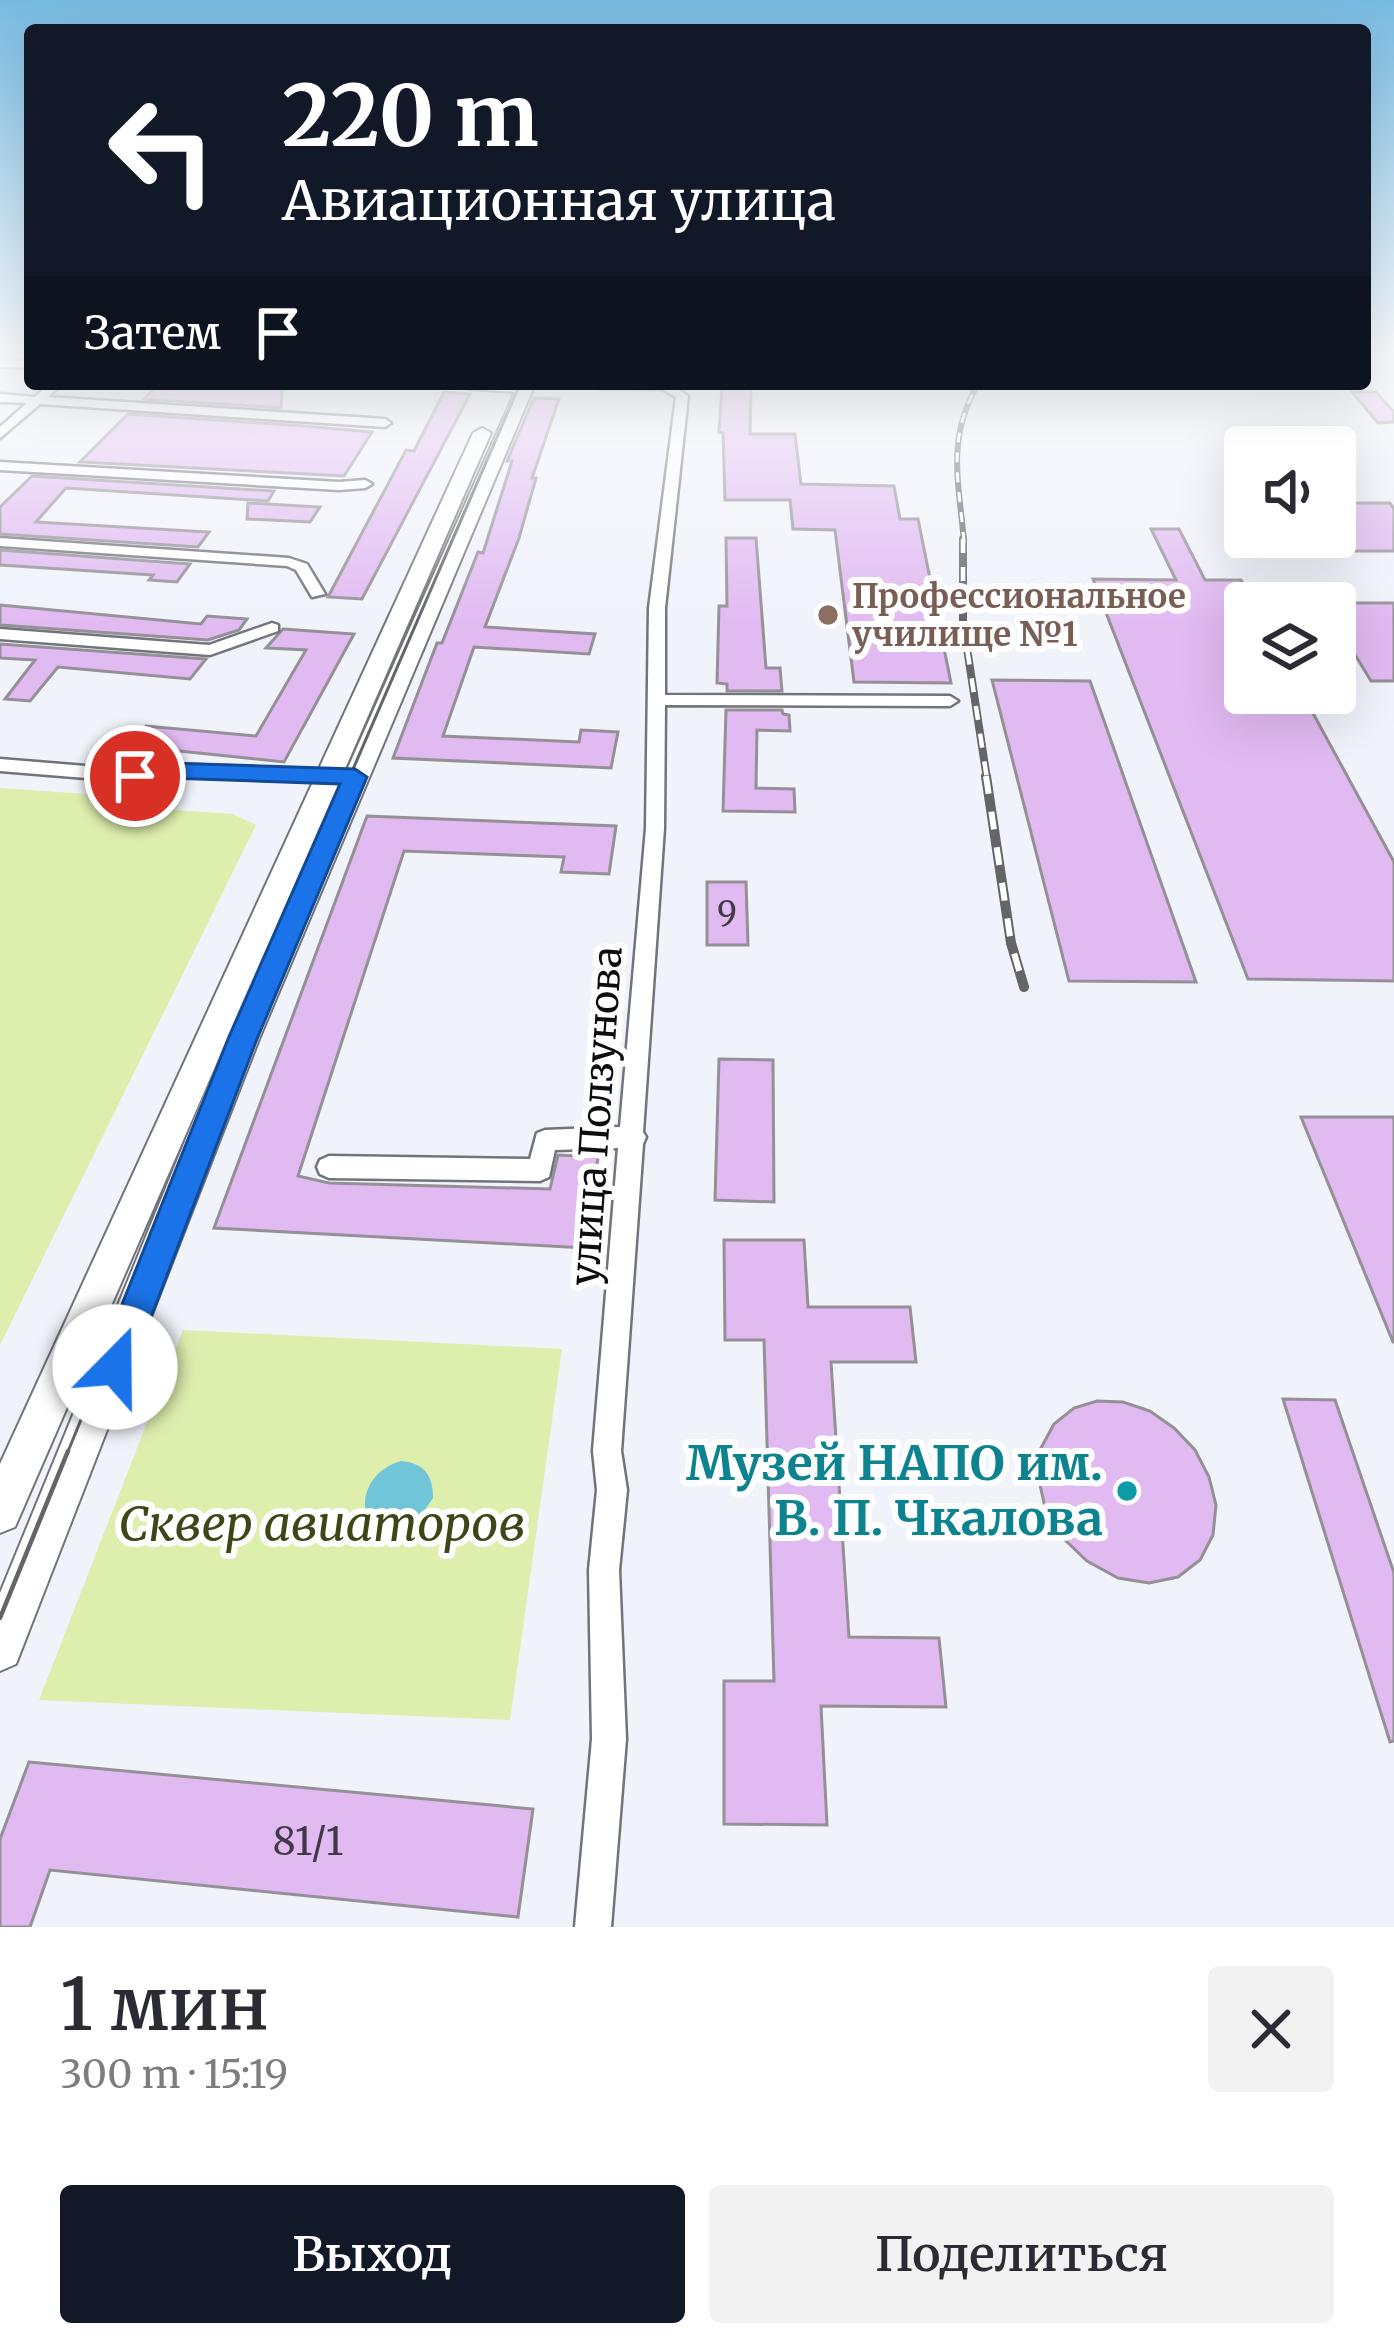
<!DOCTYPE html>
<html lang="ru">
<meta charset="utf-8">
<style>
:root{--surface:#fff;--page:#f2f2f3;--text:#2b2b33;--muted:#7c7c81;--accent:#111827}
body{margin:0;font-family:Merriweather,serif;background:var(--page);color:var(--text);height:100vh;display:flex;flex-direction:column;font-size:45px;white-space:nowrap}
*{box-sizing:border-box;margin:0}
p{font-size:39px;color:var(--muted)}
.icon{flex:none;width:66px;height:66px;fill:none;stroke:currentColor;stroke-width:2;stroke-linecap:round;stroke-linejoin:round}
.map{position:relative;height:1927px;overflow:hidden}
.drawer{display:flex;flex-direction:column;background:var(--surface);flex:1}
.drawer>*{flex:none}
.top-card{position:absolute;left:24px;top:24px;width:1347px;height:366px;border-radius:12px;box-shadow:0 12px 48px #0002;background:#111827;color:#fff;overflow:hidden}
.buttons{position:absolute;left:1224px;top:426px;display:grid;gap:24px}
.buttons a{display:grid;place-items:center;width:132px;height:132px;border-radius:12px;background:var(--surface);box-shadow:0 12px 48px #0002;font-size:60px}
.pin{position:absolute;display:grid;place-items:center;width:102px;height:102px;color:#fff;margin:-51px;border:6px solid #fff;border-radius:50%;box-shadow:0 3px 12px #0007}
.me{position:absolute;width:132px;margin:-66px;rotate:22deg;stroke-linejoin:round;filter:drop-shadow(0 0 9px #0008)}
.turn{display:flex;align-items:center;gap:42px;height:252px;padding:0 60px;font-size:54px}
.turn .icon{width:156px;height:156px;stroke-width:2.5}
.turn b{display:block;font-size:84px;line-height:102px}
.then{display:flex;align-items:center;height:114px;padding:0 60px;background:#0003;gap:24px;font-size:45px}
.round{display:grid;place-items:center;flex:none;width:126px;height:126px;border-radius:12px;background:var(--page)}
.head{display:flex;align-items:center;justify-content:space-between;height:204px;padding:0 60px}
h1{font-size:72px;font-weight:600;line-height:90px}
.action{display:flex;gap:24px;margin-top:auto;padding:24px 60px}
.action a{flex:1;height:138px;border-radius:12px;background:var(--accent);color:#fff;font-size:48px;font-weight:600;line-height:138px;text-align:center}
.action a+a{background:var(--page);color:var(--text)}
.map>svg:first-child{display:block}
</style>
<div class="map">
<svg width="1394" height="1927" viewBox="0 0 1394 1927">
<rect width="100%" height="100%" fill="#f1f3fb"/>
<!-- green -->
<g fill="#ddeead">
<path d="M 0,788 L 160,799 L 160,809 L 233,814 L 256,825 L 0,1345 Z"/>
<path d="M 183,1330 L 562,1349 L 510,1720 L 39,1700 Z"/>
</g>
<!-- water -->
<path fill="#70c5d8" d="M 401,1461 C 424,1463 433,1475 433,1498 L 413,1527 C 357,1552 346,1477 401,1461 Z"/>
<!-- building -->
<g fill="#e1baf2" stroke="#949096" stroke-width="3">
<path d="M 159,384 L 282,386 L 281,408 L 144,399 Z"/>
<path d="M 722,386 L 751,387 L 750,434 L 795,434 L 801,484 L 894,486 L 900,519 L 918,519 L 951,683 L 854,682 L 835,530 L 793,529 L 790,500 L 725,500 L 723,433 L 719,432 Z"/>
<path d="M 444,392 L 470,394 L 362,599 L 328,597 L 406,450 L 414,451 Z"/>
<path d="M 1352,392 L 1376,392 L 1394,412 L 1394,422 L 1378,423 Z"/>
<path d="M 534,398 L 559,399 L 532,478 L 536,478 L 519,538 L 485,627 L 595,634 L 589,654 L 474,647 L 443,736 L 579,742 L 581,730 L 618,732 L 611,768 L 393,758 L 437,643 L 442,643 L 478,552 L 483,553 L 512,461 L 507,461 Z"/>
<path d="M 128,414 L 304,426 L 372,432 L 344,476 L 80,462 Z"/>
<path d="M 32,476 L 274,491 L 268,501 L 66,488 L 36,522 L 209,532 L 198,547 L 0,534 L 0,507 Z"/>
<path d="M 248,503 L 320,507 L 310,522 L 247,519 Z"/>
<path d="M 1348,503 L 1390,503 L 1394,509 L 1394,551 L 1344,551 L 1335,537 L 1335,509 L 1352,509 Z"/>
<path d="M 1151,529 L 1179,529 L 1205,580 L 1241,580 L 1254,603 L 1245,603 L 1245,693 L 1302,693 L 1394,862 L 1394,981 L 1248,979 L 1093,579 L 1176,580 Z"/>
<path d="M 726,538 L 756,538 L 766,668 L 780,668 L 782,691 L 727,691 L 727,684 L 717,683 L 719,606 L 727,606 Z"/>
<path d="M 0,550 L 190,564 L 177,582 L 149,580 L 153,575 L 0,565 Z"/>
<path d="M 1335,603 L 1394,603 L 1394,681 L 1371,681 L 1335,622 Z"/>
<path d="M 0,605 L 201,624 L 207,616 L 247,619 L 239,630 L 208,640 L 0,625 Z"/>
<path d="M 283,629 L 354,634 L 284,762 L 131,746 L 146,726 L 256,736 L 306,650 L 266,648 Z"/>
<path d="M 0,644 L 206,659 L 190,679 L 58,667 L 30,701 L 5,699 L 35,660 L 0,658 Z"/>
<path d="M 992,680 L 1090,681 L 1196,982 L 1069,981 Z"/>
<path d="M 726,710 L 782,710 L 783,714 L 789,715 L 790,731 L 757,730 L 756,788 L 794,789 L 795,812 L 723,811 Z"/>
<path d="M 367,816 L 616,826 L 609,874 L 561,872 L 564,857 L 404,851 L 298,1176 L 329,1183 L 550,1189 L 558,1155 L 598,1157 L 585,1248 L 214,1228 Z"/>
<path d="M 707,882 L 746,882 L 748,945 L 707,945 Z"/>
<path d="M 719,1059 L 773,1060 L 774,1202 L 715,1200 Z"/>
<path d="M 1301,1117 L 1394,1117 L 1394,1342 L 1393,1342 Z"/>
<path d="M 724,1240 L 804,1240 L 808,1307 L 910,1307 L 916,1362 L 831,1362 L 849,1637 L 939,1638 L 946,1707 L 821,1706 L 827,1825 L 724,1824 L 724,1681 L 774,1681 L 764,1340 L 725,1340 Z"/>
<path d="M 1283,1399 L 1335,1400 L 1394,1573 L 1394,1741 L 1390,1742 Z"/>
<path d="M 1097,1401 L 1123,1402 L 1150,1411 L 1174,1428 L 1195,1450 L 1209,1477 L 1216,1505 L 1213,1535 L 1200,1560 L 1178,1577 L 1149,1583 L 1118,1578 L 1087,1561 L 1062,1537 L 1045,1507 L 1038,1476 L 1041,1448 L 1054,1424 L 1074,1408 Z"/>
<path d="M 29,1762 L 533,1809 L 518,1917 L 50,1870 L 30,1927 L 0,1927 L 0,1839 Z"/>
</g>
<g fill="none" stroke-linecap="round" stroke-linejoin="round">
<defs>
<g id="street">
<path d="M 49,384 L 62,384 L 48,397 L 385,419 L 391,423 L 385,427 L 40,404 L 0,438 L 0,427 L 27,403 L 0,402 L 0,394 L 35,397 Z"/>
<path d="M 592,384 L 669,384 L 688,396 L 665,608 L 665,695 L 950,696 L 958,701 L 950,706 L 665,705 L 664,828 L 643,1132 L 646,1137 L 643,1144 L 621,1451 L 627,1490 L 619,1570 L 626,1739 L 611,1927 L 575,1927 L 592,1739 L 589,1570 L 597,1490 L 593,1451 L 618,1148 L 555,1150 L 549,1177 L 540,1181 L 329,1178 L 320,1174 L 317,1167 L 320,1160 L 329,1156 L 530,1159 L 537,1133 L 545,1130 L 620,1127 L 646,828 L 649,608 L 676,397 L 662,389 L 598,388 Z"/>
<path d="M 0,462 L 339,482 L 365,480 L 372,484 L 365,488 L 339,490 L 0,470 Z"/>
<path d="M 0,538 L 289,558 L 307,564 L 325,594 L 312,597 L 296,570 L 287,566 L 0,546 Z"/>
<path d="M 272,623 L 278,625 L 278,631 L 210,655 L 0,639 L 0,629 L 209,645 Z"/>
<path d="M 0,759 L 135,770 L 168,764 L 327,770 L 336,776 L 327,782 L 168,776 L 135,782 L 0,771 Z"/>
</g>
<g id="secondary">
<path d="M 0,357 L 30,358 L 30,368 L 0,367 Z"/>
<path d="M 462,384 L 535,384 L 259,1039 L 16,1664 L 0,1671 L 0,1593 L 224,1046 L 15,1527 L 0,1533 L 0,1464 L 473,433 L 482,428 L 491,433 L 235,1022 L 515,392 L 470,389 Z"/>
</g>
</defs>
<!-- street casing -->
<use href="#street" stroke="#72747b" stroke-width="5"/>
<!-- secondary casing -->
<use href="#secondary" stroke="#72747b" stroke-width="4"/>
<!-- street -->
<use href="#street" fill="#fff" fill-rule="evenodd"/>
<!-- secondary -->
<use href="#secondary" fill="#fff" fill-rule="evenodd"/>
<!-- tram-far1 -->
<g stroke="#636569" stroke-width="3">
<path d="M 0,358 L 30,360"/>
<path d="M 67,1454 L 236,1039 L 520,384"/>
</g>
<!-- tram -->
<path stroke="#636569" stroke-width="4.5" d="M 0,1618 L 68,1451"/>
<defs>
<path id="rail-far2" d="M 964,542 C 959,482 946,439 978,384"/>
<path id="rail-far1" d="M 963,539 L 963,622 L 987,779"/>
<path id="rail" d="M 986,776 L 1011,943 L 1024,987"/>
</defs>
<!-- rail-far2 casing -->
<use href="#rail-far2" stroke="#636569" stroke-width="6"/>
<!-- rail-far1 casing -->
<use href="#rail-far1" stroke="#636569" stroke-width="8"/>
<!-- rail casing -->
<use href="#rail" stroke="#636569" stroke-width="10"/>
<!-- rail-far2 -->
<use href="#rail-far2" stroke="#fff" stroke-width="3" stroke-dasharray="10" stroke-linecap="butt"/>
<!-- rail-far1 -->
<use href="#rail-far1" stroke="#fff" stroke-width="4.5" stroke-dasharray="14" stroke-linecap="butt"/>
<!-- rail -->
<use href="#rail" stroke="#fff" stroke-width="6" stroke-dasharray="18" stroke-linecap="butt"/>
</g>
<!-- sky -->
<linearGradient id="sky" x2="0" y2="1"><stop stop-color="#78bbe2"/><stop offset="0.57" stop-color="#f9fafd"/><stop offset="1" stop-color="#f9fafd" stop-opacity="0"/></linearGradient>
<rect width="1394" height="622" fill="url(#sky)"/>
<!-- route -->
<path fill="#1a73e8" stroke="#114b97" stroke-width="3" d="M 168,763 L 355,769 L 367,777 L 257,1039 L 132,1367 L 127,1379 L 115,1385 L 102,1379 L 97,1367 L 228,1039 L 340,784 L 168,778 L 135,783 L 123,776 L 127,770 Z"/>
<!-- markers -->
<circle fill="#8d6e63" stroke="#fff" stroke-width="4.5" cx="828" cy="615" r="12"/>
<circle fill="#0f9aa8" stroke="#fff" stroke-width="4.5" cx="1127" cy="1491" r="12"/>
<g text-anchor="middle" stroke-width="12" stroke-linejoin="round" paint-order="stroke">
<!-- far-education labels -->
<g font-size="33" font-weight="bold" fill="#785e54" stroke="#fff" text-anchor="start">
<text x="852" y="608">Профессиональное<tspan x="852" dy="38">училище №1</tspan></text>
</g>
<!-- number labels -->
<g font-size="33" fill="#413848">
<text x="727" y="925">9</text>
</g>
<!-- street labels -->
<g font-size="39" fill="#0c0d0f" stroke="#fff">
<text transform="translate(596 1116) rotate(-86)" y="14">улица Ползунова</text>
</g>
<!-- near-number labels -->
<g font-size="39" fill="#413848">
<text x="308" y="1855">81/1</text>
</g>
<!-- near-culture labels -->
<g font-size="48" font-weight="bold" fill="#0d838f" stroke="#fff" text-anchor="end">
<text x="1103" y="1480">Музей НАПО им.<tspan x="1103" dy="55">В. П. Чкалова</tspan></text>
</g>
<!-- near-park labels -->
<g font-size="48" font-style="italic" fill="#3c4617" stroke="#fff">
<text x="322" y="1541">Сквер авиаторов</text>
</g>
</g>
</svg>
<div class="buttons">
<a><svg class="icon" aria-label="sound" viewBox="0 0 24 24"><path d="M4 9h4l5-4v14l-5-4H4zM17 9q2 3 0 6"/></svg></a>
<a><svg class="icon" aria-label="layers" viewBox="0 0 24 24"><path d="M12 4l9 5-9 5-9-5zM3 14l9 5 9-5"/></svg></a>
</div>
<div class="pin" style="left:135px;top:776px;background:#d93025"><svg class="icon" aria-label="arrive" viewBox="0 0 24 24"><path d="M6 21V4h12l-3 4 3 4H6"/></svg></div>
<svg class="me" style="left:115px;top:1367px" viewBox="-20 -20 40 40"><circle r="19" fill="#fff"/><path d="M0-13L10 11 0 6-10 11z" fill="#1a73e8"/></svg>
<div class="top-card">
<div class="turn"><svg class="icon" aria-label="left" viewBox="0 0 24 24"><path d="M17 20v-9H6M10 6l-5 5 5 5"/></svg><div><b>220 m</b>Авиационная улица</div></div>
<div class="then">Затем<svg class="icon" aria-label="arrive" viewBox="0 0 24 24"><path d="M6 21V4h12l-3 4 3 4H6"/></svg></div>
</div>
</div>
<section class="drawer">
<div class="head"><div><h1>1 мин</h1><p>300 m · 15:19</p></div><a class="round"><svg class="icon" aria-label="close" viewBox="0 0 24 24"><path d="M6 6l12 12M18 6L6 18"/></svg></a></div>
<div class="action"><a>Выход</a><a>Поделиться</a></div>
</section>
